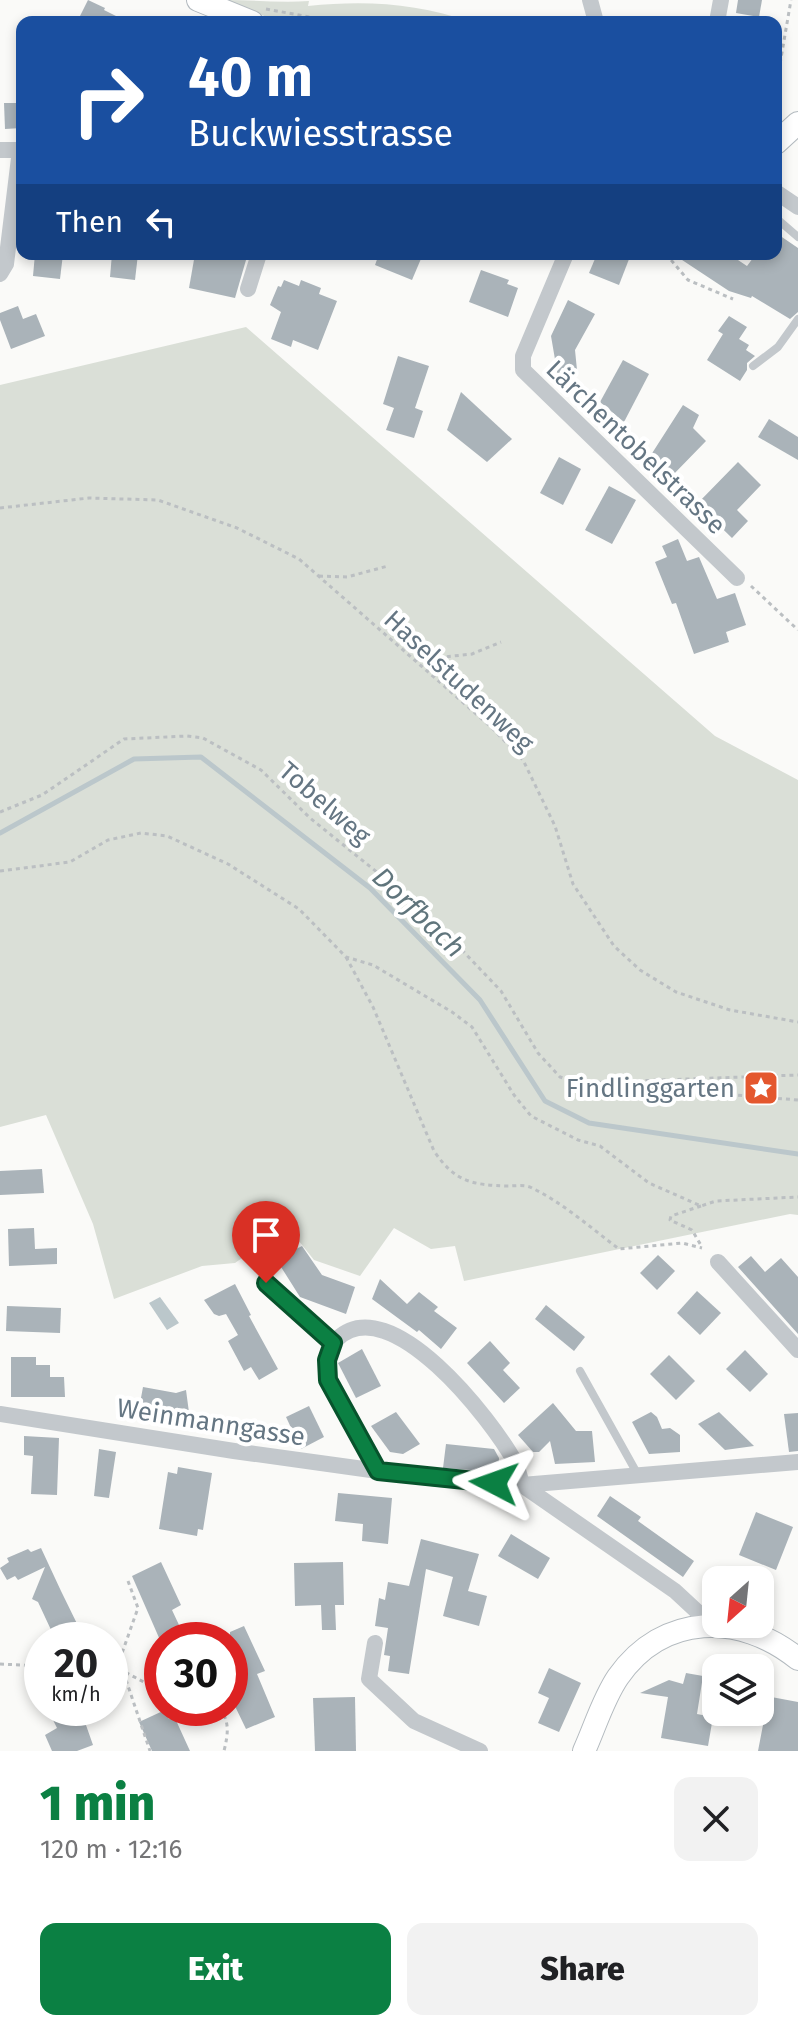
<!DOCTYPE html>
<meta charset="utf-8">
<style>
:root{--surface:#fff;--page:#f2f2f2;--text:#202124;--muted:#757577;--accent:#0b8043}
body{margin:0;font-family:"Fira Sans",sans-serif;background:var(--page);color:var(--text);height:100vh;display:flex;flex-direction:column;font-size:30px;white-space:nowrap}
*{box-sizing:border-box;margin:0}
p{font-size:26px;color:var(--muted)}
.icon{flex:none;width:44px;height:44px;fill:none;stroke:currentColor;stroke-width:2;stroke-linecap:round;stroke-linejoin:round}
.map{position:relative;height:1751px;overflow:hidden}
.sheet{display:flex;flex-direction:column;background:var(--surface);flex:1}
.sheet>*{flex:none}
.top-card{position:absolute;left:16px;top:16px;width:766px;height:244px;border-radius:16px;box-shadow:0 4px 12px #0003;background:#1a4fa0;color:#fff;overflow:hidden}
.needle{width:52px;rotate:207deg}
.tools{position:absolute;left:702px;top:1566px;display:grid;gap:16px}
.tools a{display:grid;place-items:center;width:72px;height:72px;border-radius:16px;background:var(--surface);box-shadow:0 4px 12px #0003;font-size:40px}
.speed{position:absolute;left:24px;top:1622px;display:flex;gap:16px;font-size:40px;font-weight:700;text-align:center}
.speed>*{display:grid;place-content:center;width:104px;height:104px;border-radius:50%;background:var(--surface);box-shadow:0 4px 12px #0003;line-height:1}
.speed small{font-size:20px;font-weight:400}
.speed .limit{border:12px solid #d22;background:#fff;color:#111}
.pin{position:absolute;display:grid;place-items:center;width:68px;height:68px;color:#fff;margin:-82px -34px;border-radius:50% 50% 50% 0;rotate:-45deg;box-shadow:0 0 8px #0007}
.pin .icon{rotate:45deg}
.me{position:absolute;width:88px;margin:-44px;rotate:274deg;stroke-linejoin:round;filter:drop-shadow(0 0 6px #0008)}
.turn{display:flex;align-items:center;gap:28px;height:168px;padding:0 40px;font-size:36px}
.turn .icon{width:104px;height:104px;stroke-width:2.5}
.turn b{display:block;font-size:56px;line-height:68px}
.then{display:flex;align-items:center;height:76px;padding:0 40px;background:#0003;gap:16px;font-size:30px}
.round{display:grid;place-items:center;flex:none;width:84px;height:84px;border-radius:16px;background:var(--page)}
.summary{display:flex;align-items:center;justify-content:space-between;height:136px;padding:0 40px}
h1{font-size:48px;font-weight:800;line-height:60px;color:var(--accent)}
.button{display:flex;gap:16px;margin-top:auto;padding:16px 40px}
.button a{flex:1;height:92px;border-radius:16px;background:var(--accent);color:#fff;font-size:32px;font-weight:800;line-height:92px;text-align:center}
.button a+a{background:var(--page);color:var(--text)}
.map>svg:first-child{display:block}
</style>
<div class="map">
<svg width="798" height="1751" viewBox="0 0 798 1751">
<rect width="100%" height="100%" fill="#fafaf8"/>
<!-- green -->
<g fill="#dadfd7">
<path d="M 225,0 C 253,0 281,3 309,1 L 308,6 C 365,0 417,3 471,22 L 279,22 Z"/>
<path d="M 246,327 L 715,736 L 798,780 L 798,1215 L 790,1214 L 464,1281 L 455,1246 L 431,1249 L 394,1228 L 360,1276 L 314,1260 L 287,1226 L 235,1263 L 202,1266 L 114,1299 L 93,1224 L 46,1115 L 0,1127 L 0,385 Z"/>
</g>
<!-- water -->
<path fill="#bbc7cb" d="M 160,1297 L 179,1323 L 167,1330 L 149,1303 Z"/>
<g fill="none" stroke-linecap="round" stroke-linejoin="round">
<!-- stream -->
<path stroke="#bbc7cb" stroke-width="5" d="M 0,833 L 134,759 L 201,757 L 370,888 L 480,1000 L 545,1101 L 589,1123 L 798,1154"/>
</g>
<!-- building -->
<g fill="#aab3b9">
<path d="M 88,0 L 105,8 L 104,10 L 128,22 L 77,22 Z"/>
<path d="M 738,0 L 762,0 L 759,17 L 736,13 Z"/>
<path d="M 4,103 L 22,103 L 22,128 L 5,129 Z"/>
<path d="M 776,233 L 798,248 L 798,312 L 790,319 L 752,296 L 751,298 L 729,291 L 673,254 L 729,254 L 747,266 L 756,254 L 776,254 Z"/>
<path d="M 35,254 L 63,254 L 60,279 L 33,276 Z"/>
<path d="M 112,254 L 138,254 L 135,280 L 110,277 Z"/>
<path d="M 195,254 L 225,254 L 246,260 L 235,298 L 189,288 Z"/>
<path d="M 379,254 L 423,254 L 412,280 L 375,265 Z"/>
<path d="M 597,254 L 631,254 L 619,285 L 589,273 Z"/>
<path d="M 481,270 L 509,280 L 507,284 L 518,288 L 508,317 L 469,302 Z"/>
<path d="M 284,280 L 299,286 L 301,280 L 321,288 L 319,294 L 337,301 L 318,350 L 293,340 L 291,347 L 271,339 L 281,312 L 270,305 L 278,286 L 281,287 Z"/>
<path d="M 568,300 L 595,314 L 575,350 L 577,370 L 558,377 L 551,336 Z"/>
<path d="M 18,306 L 23,319 L 36,314 L 45,336 L 11,349 L 0,320 L 0,313 Z"/>
<path d="M 729,316 L 747,327 L 739,339 L 749,345 L 746,350 L 755,356 L 747,363 L 747,370 L 740,381 L 707,360 L 723,334 L 718,331 Z"/>
<path d="M 398,356 L 429,366 L 415,408 L 423,411 L 414,438 L 386,430 L 394,408 L 383,404 Z"/>
<path d="M 623,360 L 649,374 L 624,422 L 600,402 Z"/>
<path d="M 461,392 L 512,439 L 487,462 L 447,430 Z"/>
<path d="M 683,405 L 699,415 L 693,428 L 706,441 L 670,478 L 649,458 Z"/>
<path d="M 769,419 L 798,437 L 798,460 L 758,437 Z"/>
<path d="M 559,457 L 581,469 L 563,505 L 540,493 Z"/>
<path d="M 738,462 L 761,485 L 737,510 L 748,521 L 732,538 L 697,504 Z"/>
<path d="M 609,486 L 636,500 L 612,544 L 585,530 Z"/>
<path d="M 678,539 L 687,561 L 699,557 L 717,599 L 735,593 L 746,625 L 726,632 L 729,642 L 694,654 L 676,603 L 672,604 L 655,562 L 667,557 L 662,546 Z"/>
<path d="M 42,1169 L 44,1193 L 0,1195 L 0,1171 Z"/>
<path d="M 34,1228 L 35,1249 L 57,1248 L 57,1264 L 9,1266 L 8,1229 Z"/>
<path d="M 302,1246 L 322,1275 L 355,1287 L 346,1314 L 300,1297 L 276,1259 Z"/>
<path d="M 658,1255 L 675,1271 L 657,1290 L 640,1273 Z"/>
<path d="M 751,1256 L 765,1272 L 781,1258 L 798,1277 L 798,1334 L 738,1267 Z"/>
<path d="M 380,1279 L 407,1304 L 419,1292 L 438,1307 L 434,1311 L 457,1328 L 441,1349 L 419,1330 L 417,1332 L 372,1299 Z"/>
<path d="M 235,1284 L 251,1315 L 249,1316 L 278,1369 L 259,1380 L 251,1367 L 244,1371 L 228,1341 L 238,1335 L 226,1314 L 219,1316 L 214,1314 L 204,1300 Z"/>
<path d="M 697,1291 L 721,1313 L 700,1335 L 677,1313 Z"/>
<path d="M 546,1305 L 585,1337 L 574,1351 L 535,1319 Z"/>
<path d="M 7,1306 L 61,1308 L 60,1333 L 6,1331 Z"/>
<path d="M 490,1341 L 510,1363 L 503,1370 L 520,1388 L 504,1403 L 467,1363 Z"/>
<path d="M 362,1349 L 381,1386 L 356,1398 L 338,1363 Z"/>
<path d="M 745,1350 L 768,1374 L 750,1392 L 726,1369 Z"/>
<path d="M 669,1355 L 695,1381 L 676,1400 L 650,1374 Z"/>
<path d="M 11,1357 L 36,1357 L 36,1365 L 50,1365 L 50,1377 L 64,1377 L 65,1397 L 11,1397 Z"/>
<path d="M 143,1387 L 176,1393 L 186,1390 L 190,1420 L 176,1425 L 138,1414 Z"/>
<path d="M 553,1403 L 576,1431 L 592,1431 L 595,1462 L 555,1464 L 550,1441 L 539,1452 L 533,1452 L 518,1435 Z"/>
<path d="M 309,1406 L 324,1437 L 301,1449 L 286,1417 Z"/>
<path d="M 396,1412 L 420,1444 L 403,1454 L 390,1452 L 371,1426 Z"/>
<path d="M 651,1412 L 657,1417 L 662,1429 L 670,1428 L 680,1435 L 680,1452 L 649,1454 L 632,1422 Z"/>
<path d="M 719,1412 L 754,1446 L 725,1450 L 698,1424 Z"/>
<path d="M 798,1413 L 798,1451 L 789,1452 L 784,1414 Z"/>
<path d="M 24,1436 L 59,1438 L 57,1495 L 31,1494 L 33,1456 L 24,1455 Z"/>
<path d="M 446,1444 L 494,1449 L 499,1458 L 498,1472 L 443,1468 Z"/>
<path d="M 99,1449 L 116,1452 L 109,1498 L 94,1496 Z"/>
<path d="M 178,1467 L 212,1473 L 203,1530 L 198,1529 L 197,1536 L 159,1529 L 168,1472 L 177,1474 Z"/>
<path d="M 338,1493 L 392,1498 L 388,1544 L 362,1541 L 363,1524 L 335,1521 Z"/>
<path d="M 610,1496 L 641,1517 L 638,1521 L 694,1561 L 683,1577 L 597,1516 Z"/>
<path d="M 756,1512 L 793,1527 L 776,1570 L 739,1555 Z"/>
<path d="M 511,1534 L 550,1558 L 538,1579 L 498,1556 Z"/>
<path d="M 421,1539 L 479,1554 L 468,1591 L 487,1596 L 479,1626 L 443,1616 L 453,1577 L 426,1569 L 409,1674 L 388,1671 L 390,1656 L 384,1655 L 388,1628 L 375,1626 L 379,1598 L 385,1600 L 388,1582 L 409,1586 Z"/>
<path d="M 41,1548 L 61,1591 L 85,1640 L 47,1640 L 52,1632 L 38,1602 L 32,1599 L 45,1567 L 18,1580 L 15,1576 L 7,1580 L 0,1568 L 9,1562 L 7,1558 L 28,1549 L 31,1552 Z"/>
<path d="M 161,1562 L 181,1605 L 172,1610 L 186,1640 L 160,1640 L 132,1576 Z"/>
<path d="M 343,1562 L 344,1605 L 335,1605 L 336,1630 L 322,1630 L 321,1605 L 295,1606 L 294,1563 Z"/>
<path d="M 244,1626 L 265,1671 L 257,1674 L 275,1717 L 246,1729 L 232,1700 L 237,1697 L 230,1679 L 230,1632 Z"/>
<path d="M 549,1668 L 581,1683 L 559,1732 L 538,1723 L 549,1698 L 538,1693 Z"/>
<path d="M 686,1673 L 703,1676 L 697,1714 L 713,1717 L 708,1746 L 661,1738 L 668,1697 L 640,1693 L 669,1680 L 683,1684 Z"/>
<path d="M 760,1695 L 798,1702 L 798,1751 L 758,1751 L 763,1725 L 730,1719 L 731,1712 L 760,1712 Z"/>
<path d="M 355,1697 L 356,1751 L 315,1751 L 313,1698 Z"/>
<path d="M 47,1708 L 80,1708 L 93,1745 L 77,1751 L 52,1751 L 45,1735 L 57,1728 Z"/>
<path d="M 165,1710 L 169,1719 L 174,1716 L 190,1751 L 152,1751 L 139,1722 Z"/>
</g>
<g fill="none" stroke-linecap="round" stroke-linejoin="round">
<defs>
<g id="secondary">
<path d="M 198,0 L 252,22"/>
<path d="M 776,143 L 798,123"/>
<path d="M 584,1751 C 595,1727 603,1699 618,1677 C 663,1613 740,1612 798,1659"/>
</g>
</defs>
<!-- secondary casing -->
<use href="#secondary" stroke="#b3babf" stroke-width="24"/>
<!-- path -->
<g stroke="#bbbfc2" stroke-width="3" stroke-dasharray="4 4" stroke-linecap="butt">
<path d="M 266,9 L 337,22"/>
<path d="M 776,87 L 791,0"/>
<path d="M 666,254 L 688,280 L 733,299"/>
<path d="M 0,508 L 89,498 L 158,500 L 237,528 L 299,559 L 491,727 L 523,760 L 555,826 L 573,884 L 614,946 L 640,970 L 676,992 L 730,1010 L 798,1022"/>
<path d="M 319,576 L 347,577 L 388,566"/>
<path d="M 751,586 L 798,630"/>
<path d="M 415,660 L 472,654 L 501,642"/>
<path d="M 0,812 L 42,795 L 124,739 L 187,736 L 203,738 L 261,770 L 310,818 L 378,873 L 440,927 L 501,991 L 538,1053 L 560,1077 L 578,1083 L 798,1075"/>
<path d="M 0,871 L 70,862 L 108,840 L 141,833 L 167,836 L 228,864 L 299,909 L 346,957 L 373,965 L 452,1012 L 472,1027 L 514,1095 L 531,1116 L 578,1140 L 600,1146 L 649,1183 L 701,1206 L 716,1201 L 798,1197"/>
<path d="M 346,957 L 373,1007 L 434,1151 C 455,1182 472,1185 508,1186 C 516,1186 525,1184 532,1188 C 563,1203 591,1228 619,1249 L 682,1243 L 702,1248"/>
<path d="M 643,1083 L 686,1091 L 798,1100"/>
<path d="M 701,1206 L 671,1216 L 670,1220 L 692,1230 L 702,1247"/>
<path d="M 128,1581 L 138,1608 L 122,1653 L 123,1671 L 150,1751"/>
<path d="M 0,1664 L 42,1666"/>
<path d="M 110,1670 L 123,1671 L 157,1689 L 162,1688"/>
<path d="M 220,1708 C 230,1723 228,1734 224,1751"/>
</g>
<!-- lane -->
<g stroke="#c3c8cc" stroke-width="8">
<path d="M 776,218 L 798,237"/>
<path d="M 753,366 L 778,347 L 798,319"/>
<path d="M 266,1283 L 333,1343"/>
<path d="M 580,1371 L 638,1475"/>
</g>
<!-- street -->
<g stroke="#c3c8cc" stroke-width="16">
<path d="M 590,0 L 596,22"/>
<path d="M 717,22 L 721,0"/>
<path d="M 0,150 L 20,150 L 6,264 L 0,274"/>
<path d="M 776,192 L 798,207"/>
<path d="M 566,254 L 523,356 L 523,370 L 737,578"/>
<path d="M 248,289 L 259,254"/>
<path d="M 718,1262 L 798,1350"/>
<path d="M 0,1414 L 234,1451 L 378,1471 L 438,1479 L 522,1485 L 798,1462"/>
<path d="M 378,1471 C 366,1449 354,1428 342,1406 C 338,1398 330,1388 328,1379 C 325,1366 327,1349 337,1339 C 390,1288 492,1420 515,1462 C 518,1469 520,1477 522,1485 L 675,1591 L 703,1617 L 707,1626"/>
<path d="M 375,1643 L 369,1679 L 414,1721 L 480,1751"/>
</g>
<!-- secondary -->
<use href="#secondary" stroke="#fff" stroke-width="22"/>
</g>
<g fill="none" stroke-linecap="round" stroke-linejoin="round">
<defs>
<path id="route" d="M 266,1283 L 333,1343 L 327,1360 L 328,1380 L 378,1471 L 494,1483"/>
</defs>
<!-- route casing -->
<use href="#route" stroke="#07532c" stroke-width="20"/>
<!-- route -->
<use href="#route" stroke="#0b8043" stroke-width="14"/>
</g>
<!-- icons -->
<defs>
<symbol id="sight-square" viewBox="-11 -11 22 22"><rect x="-9" y="-9" width="18" height="18" rx="4" fill="#e4572e" stroke="#fff"/><path d="M0-6L1.8-2.2L6-1.7L2.9 1.2L3.7 5.4L0 3.3L-3.7 5.4L-2.9 1.2L-6-1.7L-1.8-2.2Z" fill="#fff"/></symbol>
</defs>
<g fill-rule="evenodd">
<use href="#sight-square" x="741" y="1068" width="40" height="40"/>
</g>
<g text-anchor="middle" stroke-width="8" stroke-linejoin="round" paint-order="stroke">
<!-- street labels -->
<g font-size="26" fill="#657683" stroke="#fff">
<text transform="translate(636 447) rotate(44)" y="9">Lärchentobelstrasse</text>
<text transform="translate(459 681) rotate(43)" y="9">Haselstudenweg</text>
<text transform="translate(325 803) rotate(41)" y="9">Tobelweg</text>
<text transform="translate(211 1422) rotate(9)" y="9">Weinmanngasse</text>
</g>
<!-- poi labels -->
<g font-size="26" fill="#657683" stroke="#fff" text-anchor="end">
<text x="735" y="1097">Findlinggarten</text>
</g>
<!-- water labels -->
<g font-size="28" font-style="italic" fill="#60757c" stroke="#fff">
<text transform="translate(419 912) rotate(44)" y="10">Dorfbach</text>
</g>
</g>
</svg>
<div class="tools">
<a><svg class="needle" viewBox="-14 -14 28 28"><path d="M0-13l5 13h-10z" fill="#e53935"/><path d="M0 13l5-13h-10z" fill="#757577"/></svg></a>
<a><svg class="icon" aria-label="layers" viewBox="0 0 24 24"><path d="M12 4l9 5-9 5-9-5zM3 14l9 5 9-5"/></svg></a>
</div>
<div class="speed"><div>20<small>km/h</small></div><div class="limit">30</div></div>
<div class="pin" style="left:266px;top:1283px;background:#d93025"><svg class="icon" aria-label="arrive" viewBox="0 0 24 24"><path d="M6 21V4h12l-3 4 3 4H6"/></svg></div>
<svg class="me" style="left:494px;top:1483px" viewBox="-20 -20 40 40"><path d="M0-17L14 15 0 8-14 15z" fill="#0b8043" stroke="#fff" stroke-width="4"/></svg>
<div class="top-card">
<div class="turn"><svg class="icon" aria-label="right" viewBox="0 0 24 24"><path d="M7 20v-9h11M14 6l5 5-5 5"/></svg><div><b>40 m</b>Buckwiesstrasse</div></div>
<div class="then">Then<svg class="icon" aria-label="left" viewBox="0 0 24 24"><path d="M17 20v-9H6M10 6l-5 5 5 5"/></svg></div>
</div>
</div>
<section class="sheet">
<div class="summary"><div><h1>1 min</h1><p>120 m · 12:16</p></div><a class="round"><svg class="icon" aria-label="close" viewBox="0 0 24 24"><path d="M6 6l12 12M18 6L6 18"/></svg></a></div>
<div class="button"><a>Exit</a><a>Share</a></div>
</section>
